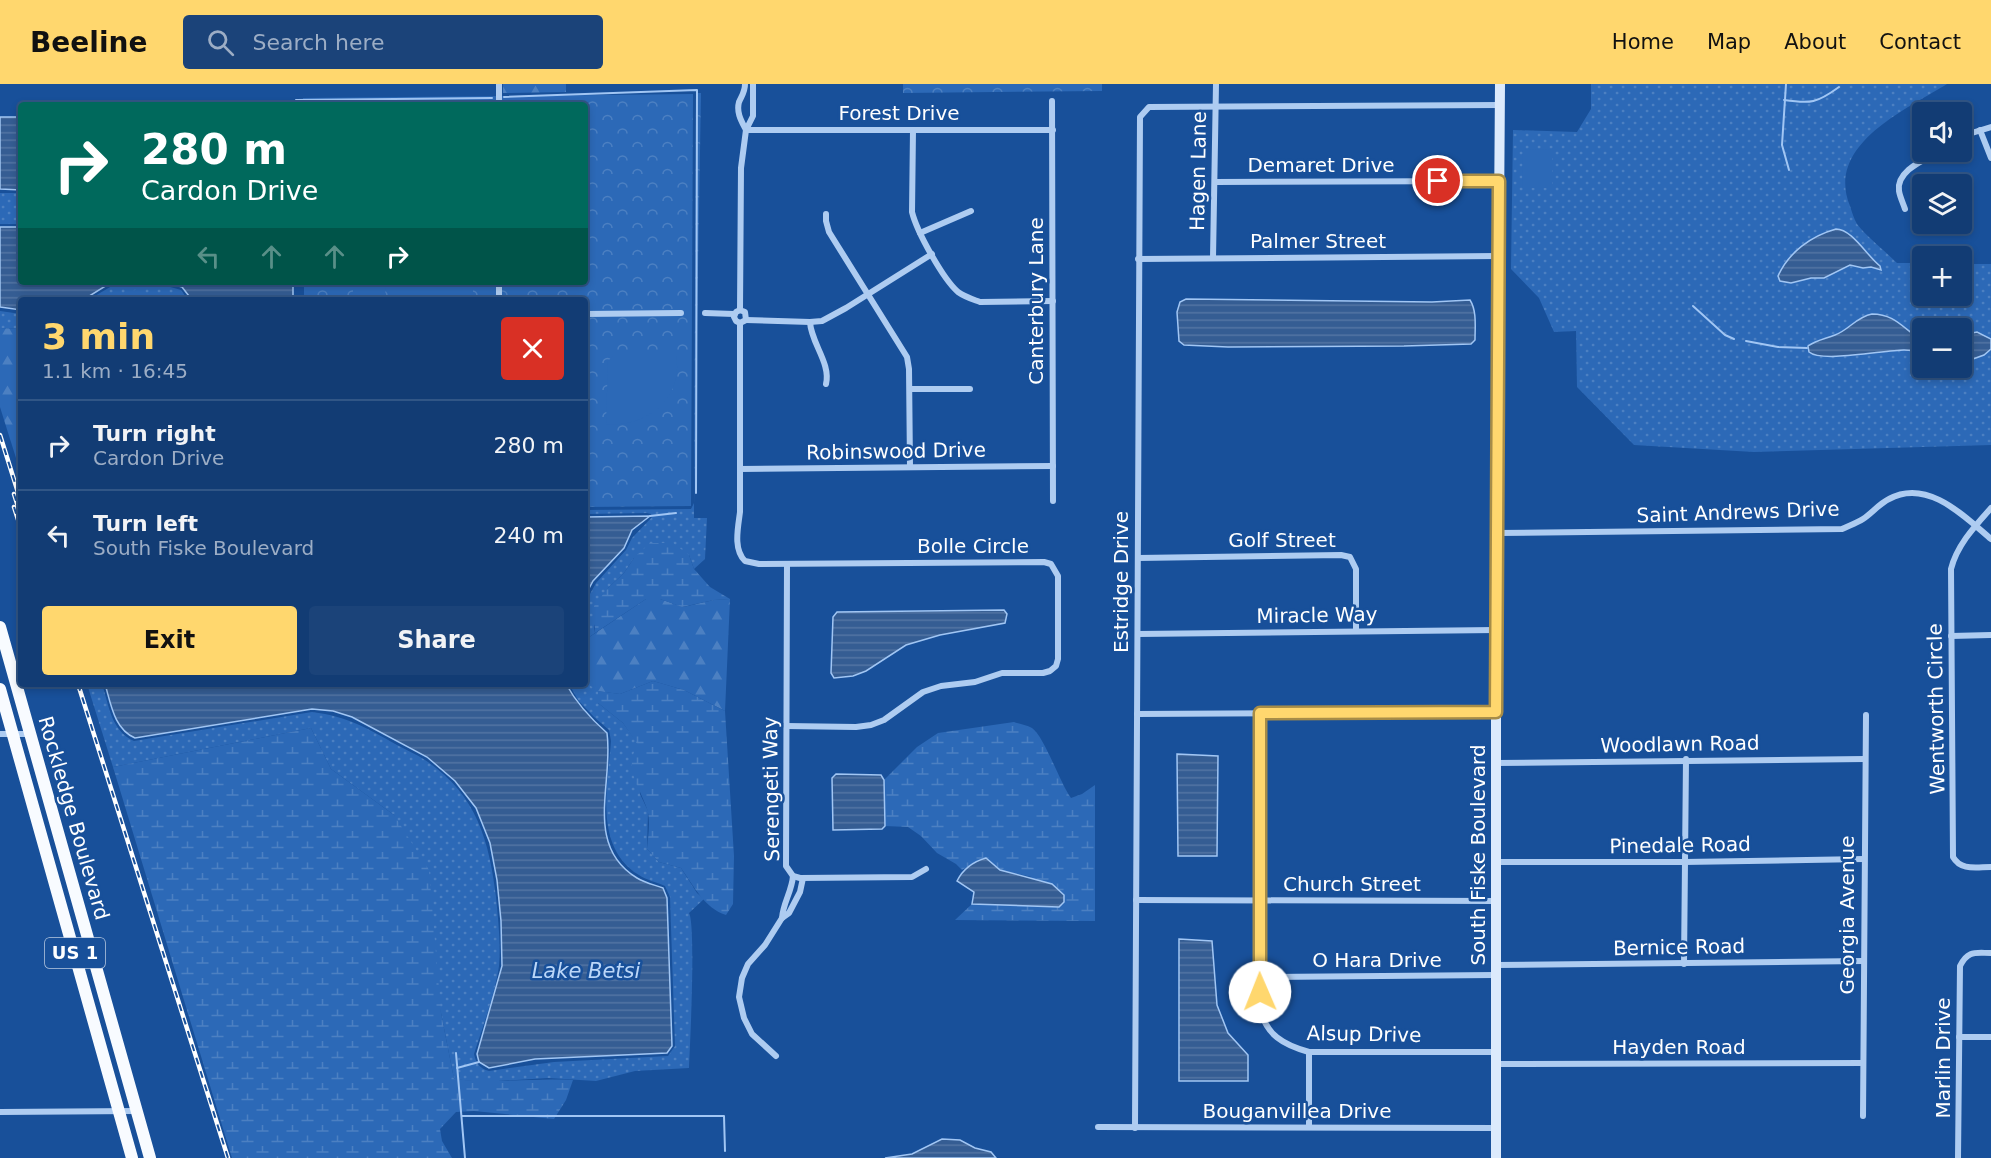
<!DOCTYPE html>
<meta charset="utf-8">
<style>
:root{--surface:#123c74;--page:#1b4379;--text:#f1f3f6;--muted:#9cadc5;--line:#315686;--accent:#ffd76e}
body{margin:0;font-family:"DejaVu Sans",sans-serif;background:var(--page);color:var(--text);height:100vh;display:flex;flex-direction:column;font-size:22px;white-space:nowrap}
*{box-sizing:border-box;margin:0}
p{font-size:20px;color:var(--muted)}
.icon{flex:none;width:33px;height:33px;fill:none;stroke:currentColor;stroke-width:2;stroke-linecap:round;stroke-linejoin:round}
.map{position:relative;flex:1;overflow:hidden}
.side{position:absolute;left:18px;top:213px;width:570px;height:390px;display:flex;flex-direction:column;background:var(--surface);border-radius:6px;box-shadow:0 3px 9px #0003,0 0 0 2px var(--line)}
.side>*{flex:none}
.banner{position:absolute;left:18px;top:18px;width:570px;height:183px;border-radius:6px;box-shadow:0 3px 9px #0003,0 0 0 2px var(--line);background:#00695c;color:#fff;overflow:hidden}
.controls{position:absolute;left:1912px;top:18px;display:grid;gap:12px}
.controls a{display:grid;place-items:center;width:60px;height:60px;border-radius:6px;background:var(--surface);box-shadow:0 3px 9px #0003,0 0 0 2px var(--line);font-size:30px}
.pin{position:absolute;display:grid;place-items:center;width:51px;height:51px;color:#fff;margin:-26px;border:3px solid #fff;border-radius:50%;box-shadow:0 2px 6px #0007}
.me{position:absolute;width:66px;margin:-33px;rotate:359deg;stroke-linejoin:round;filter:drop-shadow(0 0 4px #0008)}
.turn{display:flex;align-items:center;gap:21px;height:126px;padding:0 24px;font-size:27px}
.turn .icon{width:78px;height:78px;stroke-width:2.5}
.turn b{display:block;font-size:42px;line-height:51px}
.lanes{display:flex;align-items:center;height:57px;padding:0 24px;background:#0003;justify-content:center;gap:30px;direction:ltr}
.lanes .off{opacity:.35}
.round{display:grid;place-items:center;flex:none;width:63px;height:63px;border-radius:6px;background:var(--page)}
.overview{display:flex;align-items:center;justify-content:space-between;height:102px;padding:0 24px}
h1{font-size:36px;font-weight:700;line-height:45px;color:var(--accent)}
.action{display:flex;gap:12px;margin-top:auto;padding:12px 24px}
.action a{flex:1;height:69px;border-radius:6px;background:var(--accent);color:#111;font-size:24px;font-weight:700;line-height:69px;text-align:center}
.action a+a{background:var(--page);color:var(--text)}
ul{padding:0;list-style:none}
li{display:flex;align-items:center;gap:18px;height:90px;padding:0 24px;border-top:2px solid var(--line)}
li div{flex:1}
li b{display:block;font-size:22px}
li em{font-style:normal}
header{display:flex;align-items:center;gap:36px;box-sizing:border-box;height:84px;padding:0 30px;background:var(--accent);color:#111}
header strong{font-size:28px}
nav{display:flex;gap:33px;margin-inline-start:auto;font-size:21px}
.search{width:420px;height:54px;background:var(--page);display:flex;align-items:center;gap:15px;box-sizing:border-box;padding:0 21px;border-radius:6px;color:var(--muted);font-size:22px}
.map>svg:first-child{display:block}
</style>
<header>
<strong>Beeline</strong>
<div class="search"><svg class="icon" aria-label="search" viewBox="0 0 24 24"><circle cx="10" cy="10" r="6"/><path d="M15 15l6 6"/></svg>Search here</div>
<nav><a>Home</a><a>Map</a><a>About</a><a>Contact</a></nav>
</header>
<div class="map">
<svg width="1991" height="1074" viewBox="0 0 1991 1074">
<defs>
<pattern id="grass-dots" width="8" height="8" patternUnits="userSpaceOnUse" patternTransform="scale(1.5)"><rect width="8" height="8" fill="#2c69b7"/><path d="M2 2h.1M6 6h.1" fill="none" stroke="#4c80c2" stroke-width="1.8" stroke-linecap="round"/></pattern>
<pattern id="forest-firs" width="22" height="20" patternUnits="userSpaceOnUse" patternTransform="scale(1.5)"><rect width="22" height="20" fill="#2c69b7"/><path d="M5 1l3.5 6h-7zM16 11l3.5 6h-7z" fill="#4c80c2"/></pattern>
<pattern id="wetland-marsh" width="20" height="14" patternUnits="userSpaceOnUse" patternTransform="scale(1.5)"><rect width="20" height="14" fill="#2c69b7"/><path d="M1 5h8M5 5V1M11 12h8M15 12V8" fill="none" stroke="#4c80c2"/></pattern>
<pattern id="park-crowns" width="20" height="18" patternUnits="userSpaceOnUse" patternTransform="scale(1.5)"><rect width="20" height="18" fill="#2c69b7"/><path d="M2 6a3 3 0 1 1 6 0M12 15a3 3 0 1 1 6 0" fill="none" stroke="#4c80c2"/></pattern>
<pattern id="water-rules" width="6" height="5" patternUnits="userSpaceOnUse" patternTransform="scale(1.5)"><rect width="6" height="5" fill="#355d93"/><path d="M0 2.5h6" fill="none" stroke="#5375a3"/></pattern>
</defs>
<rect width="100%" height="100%" fill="#18509a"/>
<!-- grass -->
<g fill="url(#grass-dots)" fill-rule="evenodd">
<path d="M 1591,0 L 1947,0 C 1905,26 1825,61 1850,122 C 1852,128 1854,135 1857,140 C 1866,152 1886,168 1897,179 L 1923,179 L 1923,212 L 1962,212 L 1962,180 L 1991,180 L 1991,361 L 1754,368 L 1634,361 L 1577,303 L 1576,247 L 1554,248 L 1539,214 L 1511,185 L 1513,46 L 1577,48 L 1591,25 ZM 1923,244 L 1962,244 L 1962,284 L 1923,284 Z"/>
<rect x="0" y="109" width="21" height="31"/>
<path d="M 122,198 L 156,199 L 181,206 L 188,216 L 163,216 L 121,212 L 116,216 L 88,216 L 117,199 Z"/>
<path d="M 0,227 L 21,230 L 21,245 L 0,244 Z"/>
<path d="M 694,419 L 694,434 L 707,434 L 705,475 L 694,485 L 689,471 L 634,474 L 624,489 L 608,504 L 594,543 L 595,549 L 585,556 L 585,519 L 596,499 L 626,466 L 632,454 L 652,433 L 651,430 L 647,429 L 585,430 L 585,426 L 691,425 Z"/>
<path d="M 585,596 L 598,607 L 598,619 L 623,639 L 639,661 L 640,710 L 648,727 L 647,765 L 659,778 L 681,784 L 697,809 L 704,815 L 689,829 C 696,841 690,961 689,984 L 635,987 L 596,997 L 548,994 L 482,998 L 454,995 L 441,929 L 394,731 L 331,685 L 311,644 L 113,683 L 87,600 L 102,600 C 109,621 111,647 134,657 L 312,628 C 349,633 365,643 397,661 C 406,666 416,670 425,676 C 476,710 489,755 496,813 C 498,835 501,859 499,882 C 495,910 483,942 474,970 C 476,979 480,985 489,987 L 554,978 L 668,972 L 675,962 L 670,813 L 665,802 C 656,798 646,796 639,791 C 593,763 608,701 611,657 L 609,646 L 594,633 L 578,616 L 569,600 L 585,600 Z"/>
</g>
<!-- forest -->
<g fill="url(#forest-firs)">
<path d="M 503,0 L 566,0 L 566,8 L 503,9 Z"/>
<path d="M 137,205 L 151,215 L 163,216 L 116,216 L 121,212 Z"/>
<path d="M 0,244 L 21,245 L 21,390 L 0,323 Z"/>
<path d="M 646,515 L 660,515 L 683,523 L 714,516 L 730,515 L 725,627 L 684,606 L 653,597 L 620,610 L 596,607 L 585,596 L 585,556 Z"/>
</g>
<!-- wetland -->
<g fill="url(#wetland-marsh)">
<path d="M 650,459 L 673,459 L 689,471 L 694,485 L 710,503 L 730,515 L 714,516 L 682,523 L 660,515 L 646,515 L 595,549 L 594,522 L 608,504 L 624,489 L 634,474 Z"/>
<path d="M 653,597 L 684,606 L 725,627 L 734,772 L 733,820 L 726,831 C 704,824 694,802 681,784 L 659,778 L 647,765 C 648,753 651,737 647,725 C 641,705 622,683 638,661 L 623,639 L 598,619 L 598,607 L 620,610 Z"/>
<path d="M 1014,638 C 1019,640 1027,641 1032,644 C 1044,652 1060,699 1071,714 L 1082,710 L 1095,701 L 1095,837 L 955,836 L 972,820 L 980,819 L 1032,793 L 1000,786 L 986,774 L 979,776 L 962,786 L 956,780 L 937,769 L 921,752 L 908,743 L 885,742 L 884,696 L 917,663 L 938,649 Z"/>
<path d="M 311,644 L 331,685 L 394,731 L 429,786 L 441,929 L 454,995 C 494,1000 533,994 573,996 L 566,1016 L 554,1035 L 474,1027 L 456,1028 L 440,1045 L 442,1057 L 452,1074 L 232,1074 L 113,683 Z"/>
</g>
<!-- park -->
<g fill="url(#park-crowns)">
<path d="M 903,0 L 1102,0 L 1102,7 L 903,9 Z"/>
<path d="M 696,9 L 701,9 L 694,419 Z"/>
<path d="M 693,10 L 691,422 L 585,423 L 585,216 L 304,216 L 304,198 L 585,198 L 585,21 L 303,21 L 303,14 Z"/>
</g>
<!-- pitch -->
<g fill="#2c69b7">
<path d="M 1523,65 L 1552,66 L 1552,104 L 1522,104 Z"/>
<path d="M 353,198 L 386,198 L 385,212 L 353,212 Z"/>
<rect x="400" y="198" width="73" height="15"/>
<path d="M 613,272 L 676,272 C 684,315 645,344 606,340 L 608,277 Z"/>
</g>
<!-- water -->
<g fill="url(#water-rules)" stroke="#a1c6f4" stroke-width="1.5">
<path d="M 277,18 L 279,21 L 113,21 L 122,19 Z"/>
<path d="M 0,33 L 21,33 L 21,106 L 0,105 Z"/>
<path d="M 0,143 L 21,143 L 21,198 L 112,198 L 83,216 L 21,216 L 21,226 L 0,223 Z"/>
<path d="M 1836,145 C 1852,145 1867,172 1880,182 L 1881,186 L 1871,183 L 1863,184 L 1850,181 L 1824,194 L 1811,194 L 1791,199 L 1780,197 L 1778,192 C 1789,168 1811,152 1836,145 Z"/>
<path d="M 165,198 L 293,198 L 293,216 L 192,216 L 182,203 Z"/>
<path d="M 1186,215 L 1432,218 L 1470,216 C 1477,227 1475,243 1475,256 L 1471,260 L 1404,262 L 1228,263 L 1184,261 L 1179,257 L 1177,228 L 1180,218 Z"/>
<path d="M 1872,230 C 1896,230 1904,246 1923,257 L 1923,268 C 1917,267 1910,266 1904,266 C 1884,266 1822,279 1809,268 L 1808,262 C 1817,256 1825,255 1835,251 C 1849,246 1856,233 1872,230 Z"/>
<path d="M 1962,248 L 1967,250 L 1977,248 L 1991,255 L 1991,265 L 1984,271 L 1962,279 Z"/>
<path d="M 650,432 L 632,446 L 624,464 L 593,497 L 585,512 L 585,433 Z"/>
<path d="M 1004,526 L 1007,530 L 1005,539 L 940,551 L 906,561 L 866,587 L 853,592 L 834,594 L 831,589 L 833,533 L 837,528 Z"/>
<path d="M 105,600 L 566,600 C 577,620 590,634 607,649 C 614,698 583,761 637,794 C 645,799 655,801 663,804 L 667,814 L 672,962 L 667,969 L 535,975 L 489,984 L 479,978 L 477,970 L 502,882 L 501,837 L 497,796 L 490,759 L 476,724 L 455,697 L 427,673 L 352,633 L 333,627 L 312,625 L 135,654 C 114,645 111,620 105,600 Z"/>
<path d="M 1177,670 L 1218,672 L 1217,772 L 1178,772 Z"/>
<path d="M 836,690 L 881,691 L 884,696 L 885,742 L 882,745 L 833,746 L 832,694 Z"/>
<path d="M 986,774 L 1000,786 L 1052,800 L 1064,811 L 1064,818 L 1059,823 L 972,820 L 974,808 L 957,797 C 963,785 972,778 986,774 Z"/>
<path d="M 1179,855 L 1212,857 L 1217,921 L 1228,949 L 1248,971 L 1248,997 L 1179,997 Z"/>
<path d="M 942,1055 L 960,1056 L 975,1064 L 991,1068 L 996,1074 L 885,1074 L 912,1070 Z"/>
</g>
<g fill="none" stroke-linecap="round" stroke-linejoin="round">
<!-- stream -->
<g stroke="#a1c6f4" stroke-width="2">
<path d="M 1786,0 L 1782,61 L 1789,86"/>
<path d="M 504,13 L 697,6 L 696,409"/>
<path d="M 296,16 L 492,14"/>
<path d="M 1784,16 C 1811,20 1817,19 1839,3"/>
<path d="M 279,20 L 285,19"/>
<path d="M 1693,222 L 1725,251 L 1734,255"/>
<path d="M 1746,257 L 1778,263 L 1807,264"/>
<path d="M 650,432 L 676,429"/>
<path d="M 456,969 L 465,1074"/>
<path d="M 457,984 L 479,978"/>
<path d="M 462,1032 L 724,1032 L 725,1067"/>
</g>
<!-- minor -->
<g stroke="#aeccf1" stroke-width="6">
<path d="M 499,0 L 499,21"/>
<path d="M 745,0 C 745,8 742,11 739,18 C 736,29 742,38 746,46"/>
<path d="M 1052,17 L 1053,417"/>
<path d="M 746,46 L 1053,46"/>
<path d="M 913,46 L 912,128 C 917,148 943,195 958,208 C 965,213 972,215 980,218 L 1053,217"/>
<path d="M 1980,46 L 1991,74"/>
<path d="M 1962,52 L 1991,43"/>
<path d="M 1215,98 L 1499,97"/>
<path d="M 1905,125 C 1903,119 1900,113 1899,107 C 1896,87 1924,76 1938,68"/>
<path d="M 826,130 L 826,137 L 829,148 L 907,273 L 909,285 L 910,383"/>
<path d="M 920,149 L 971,127"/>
<path d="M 1213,174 L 1216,0"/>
<path d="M 1138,175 L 1498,172"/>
<path d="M 499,198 L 499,216"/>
<path d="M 740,226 L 745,228 L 746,236 L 740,239 L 736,237 L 734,233 L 736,228 L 740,226 L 741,84 L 746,46 L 753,32 L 753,0"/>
<path d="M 705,229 L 734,230"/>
<path d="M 585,230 L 681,229"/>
<path d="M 746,236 L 810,238 L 822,237 L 846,224 L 932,170"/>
<path d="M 810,238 C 811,259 831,279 826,300"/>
<path d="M 740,239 L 740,428 C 738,444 733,465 745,477 L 759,480 L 1044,478 L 1051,480 L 1058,492 L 1058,575 L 1056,582 L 1050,587 L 1043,589 L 1002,589 L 975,598 L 941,602 L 923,608 L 884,636 L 871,641 L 856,643 L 786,642"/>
<path d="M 910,305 L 970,305"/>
<path d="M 740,385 L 1053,382"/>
<path d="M 1991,424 C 1975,442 1957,461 1951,485 L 1953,773 C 1961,787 1976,783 1991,783"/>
<path d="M 1497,449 L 1842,445 C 1848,442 1857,439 1863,435 C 1872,429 1879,420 1889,415 C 1927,394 1964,432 1991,455"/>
<path d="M 1138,474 L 1341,471 L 1350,473 L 1356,485 L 1356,547"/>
<path d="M 787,480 L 786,782 L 793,792 L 800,794 L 912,793 L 926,785"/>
<path d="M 1138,550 L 1496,546"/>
<path d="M 1951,552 L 1991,551"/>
<path d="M 1260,629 L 1260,923 C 1265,951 1284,961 1309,968 L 1495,968"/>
<path d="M 1137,630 L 1496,628"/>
<path d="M 0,650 L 29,650"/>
<path d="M 1496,679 L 1865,675"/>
<path d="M 1497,778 L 1684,778 L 1864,775"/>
<path d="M 1136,816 L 1496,817"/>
<path d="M 782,834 C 783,819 792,807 793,792"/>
<path d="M 1684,880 L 1686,675"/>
<path d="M 1496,881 L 1863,877"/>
<path d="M 1259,893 L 1495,891"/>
<path d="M 1959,953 L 1991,953"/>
<path d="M 1309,968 L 1309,1043"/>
<path d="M 776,972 L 752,950 L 744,934 L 739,913 L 742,894 L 748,880 L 765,861 L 782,834 L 789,829 L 800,808 L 803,794"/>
<path d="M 1495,980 L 1863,979"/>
<path d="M 0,1028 L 136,1027"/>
<path d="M 1863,1032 L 1866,631"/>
<path d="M 1098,1043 L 1496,1044"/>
<path d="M 1135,1044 L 1140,33 L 1149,23 L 1500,21"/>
<path d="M 1958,1074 L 1960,882 C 1968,866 1975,869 1991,869"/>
</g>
<!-- secondary -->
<path stroke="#dceafc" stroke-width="10" d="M 1496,1074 L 1496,546 L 1500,0"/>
<!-- primary -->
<g stroke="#f8fbff" stroke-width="12">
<path d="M 0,543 L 150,1074"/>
<path d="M 0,605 L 132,1074"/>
</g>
<defs>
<g id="rail">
<path d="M 0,351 L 21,418"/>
<path d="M 14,410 L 21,432"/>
<path d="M 14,423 L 21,445"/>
<path d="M 78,600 L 228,1074"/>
</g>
</defs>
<!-- rail casing -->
<use href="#rail" stroke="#fff" stroke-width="4.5"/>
<!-- rail -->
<use href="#rail" stroke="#18509a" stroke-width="2" stroke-dasharray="7" stroke-linecap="butt"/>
</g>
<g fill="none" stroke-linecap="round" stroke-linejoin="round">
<defs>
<path id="route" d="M 1260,908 L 1260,629 L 1496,628 L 1499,97 L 1438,97"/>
</defs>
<!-- route casing -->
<use href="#route" stroke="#a68c48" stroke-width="15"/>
<!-- route -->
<use href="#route" stroke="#ffd76e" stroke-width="10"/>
</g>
<g text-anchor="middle" stroke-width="5" stroke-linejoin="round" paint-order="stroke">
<!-- shield labels -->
<rect fill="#18509a" stroke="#bacae1" stroke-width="1.5" x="45" y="854" width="60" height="30" rx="4.5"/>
<g font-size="18" font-weight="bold" fill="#fff">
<text x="75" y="875">US 1</text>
</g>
<!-- street labels -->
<g font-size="20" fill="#fff" stroke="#18509a">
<text x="899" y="36">Forest Drive</text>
<text x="1321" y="88">Demaret Drive</text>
<text transform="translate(1198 87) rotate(-89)" y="7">Hagen Lane</text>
<text x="1318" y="164">Palmer Street</text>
<text transform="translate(1036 217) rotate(-90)" y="7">Canterbury Lane</text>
<text transform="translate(896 367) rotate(-1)" y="7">Robinswood Drive</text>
<text transform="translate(1738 428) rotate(-2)" y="7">Saint Andrews Drive</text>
<text x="1282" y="463">Golf Street</text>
<text x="973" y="469">Bolle Circle</text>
<text transform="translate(1121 498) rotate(-90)" y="7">Estridge Drive</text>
<text transform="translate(1317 531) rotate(-1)" y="7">Miracle Way</text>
<text transform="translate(1936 625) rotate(-91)" y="7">Wentworth Circle</text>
<text transform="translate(1680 660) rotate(-1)" y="7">Woodlawn Road</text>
<text transform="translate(771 705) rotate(-91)" y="7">Serengeti Way</text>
<text transform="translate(74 734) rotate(74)" y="7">Rockledge Boulevard</text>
<text transform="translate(1680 761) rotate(-1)" y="7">Pinedale Road</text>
<text transform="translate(1478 771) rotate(-90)" y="7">South Fiske Boulevard</text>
<text x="1352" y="807">Church Street</text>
<text transform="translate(1847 831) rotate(-90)" y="7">Georgia Avenue</text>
<text transform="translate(1679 863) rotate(-1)" y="7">Bernice Road</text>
<text x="1377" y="883">O Hara Drive</text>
<text transform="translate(1364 950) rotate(1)" y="7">Alsup Drive</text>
<text x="1679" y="970">Hayden Road</text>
<text transform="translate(1943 974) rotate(-90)" y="7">Marlin Drive</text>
<text x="1297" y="1034">Bouganvillea Drive</text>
</g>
<!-- water labels -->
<g font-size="21" font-style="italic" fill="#bad6f8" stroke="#18509a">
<text x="586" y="894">Lake Betsi</text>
</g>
</g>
</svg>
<div class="controls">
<a><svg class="icon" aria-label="sound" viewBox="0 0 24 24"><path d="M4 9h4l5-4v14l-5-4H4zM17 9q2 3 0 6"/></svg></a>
<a><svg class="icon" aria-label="layers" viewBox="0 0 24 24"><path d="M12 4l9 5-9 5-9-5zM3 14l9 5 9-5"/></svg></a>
<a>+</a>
<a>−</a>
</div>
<div class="pin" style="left:1438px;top:97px;background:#d93025"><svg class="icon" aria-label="arrive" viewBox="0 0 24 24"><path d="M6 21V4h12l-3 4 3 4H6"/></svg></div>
<svg class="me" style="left:1260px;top:908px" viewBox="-20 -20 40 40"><circle r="19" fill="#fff"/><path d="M0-13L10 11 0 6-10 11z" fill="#ffd76e"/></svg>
<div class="banner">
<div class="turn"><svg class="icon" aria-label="right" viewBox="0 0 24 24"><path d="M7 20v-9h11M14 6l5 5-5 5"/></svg><div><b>280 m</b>Cardon Drive</div></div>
<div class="lanes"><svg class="icon off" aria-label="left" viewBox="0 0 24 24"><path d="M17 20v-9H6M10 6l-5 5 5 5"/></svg><svg class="icon off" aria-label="ahead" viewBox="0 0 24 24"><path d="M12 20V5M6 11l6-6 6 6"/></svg><svg class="icon off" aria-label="ahead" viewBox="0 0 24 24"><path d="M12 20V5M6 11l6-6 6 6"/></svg><svg class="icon" aria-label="right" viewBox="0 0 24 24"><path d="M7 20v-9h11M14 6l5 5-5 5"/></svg></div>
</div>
<section class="side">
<div class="overview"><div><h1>3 min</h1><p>1.1 km · 16:45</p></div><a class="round" style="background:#d93025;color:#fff"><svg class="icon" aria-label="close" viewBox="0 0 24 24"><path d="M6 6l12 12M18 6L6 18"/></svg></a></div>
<ul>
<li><svg class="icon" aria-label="right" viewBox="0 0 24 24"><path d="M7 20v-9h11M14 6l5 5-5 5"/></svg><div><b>Turn right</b><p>Cardon Drive</p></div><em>280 m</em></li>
<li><svg class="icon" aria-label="left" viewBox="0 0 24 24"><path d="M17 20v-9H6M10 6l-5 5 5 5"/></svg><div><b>Turn left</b><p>South Fiske Boulevard</p></div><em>240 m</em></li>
</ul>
<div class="action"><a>Exit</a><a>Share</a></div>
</section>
</div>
